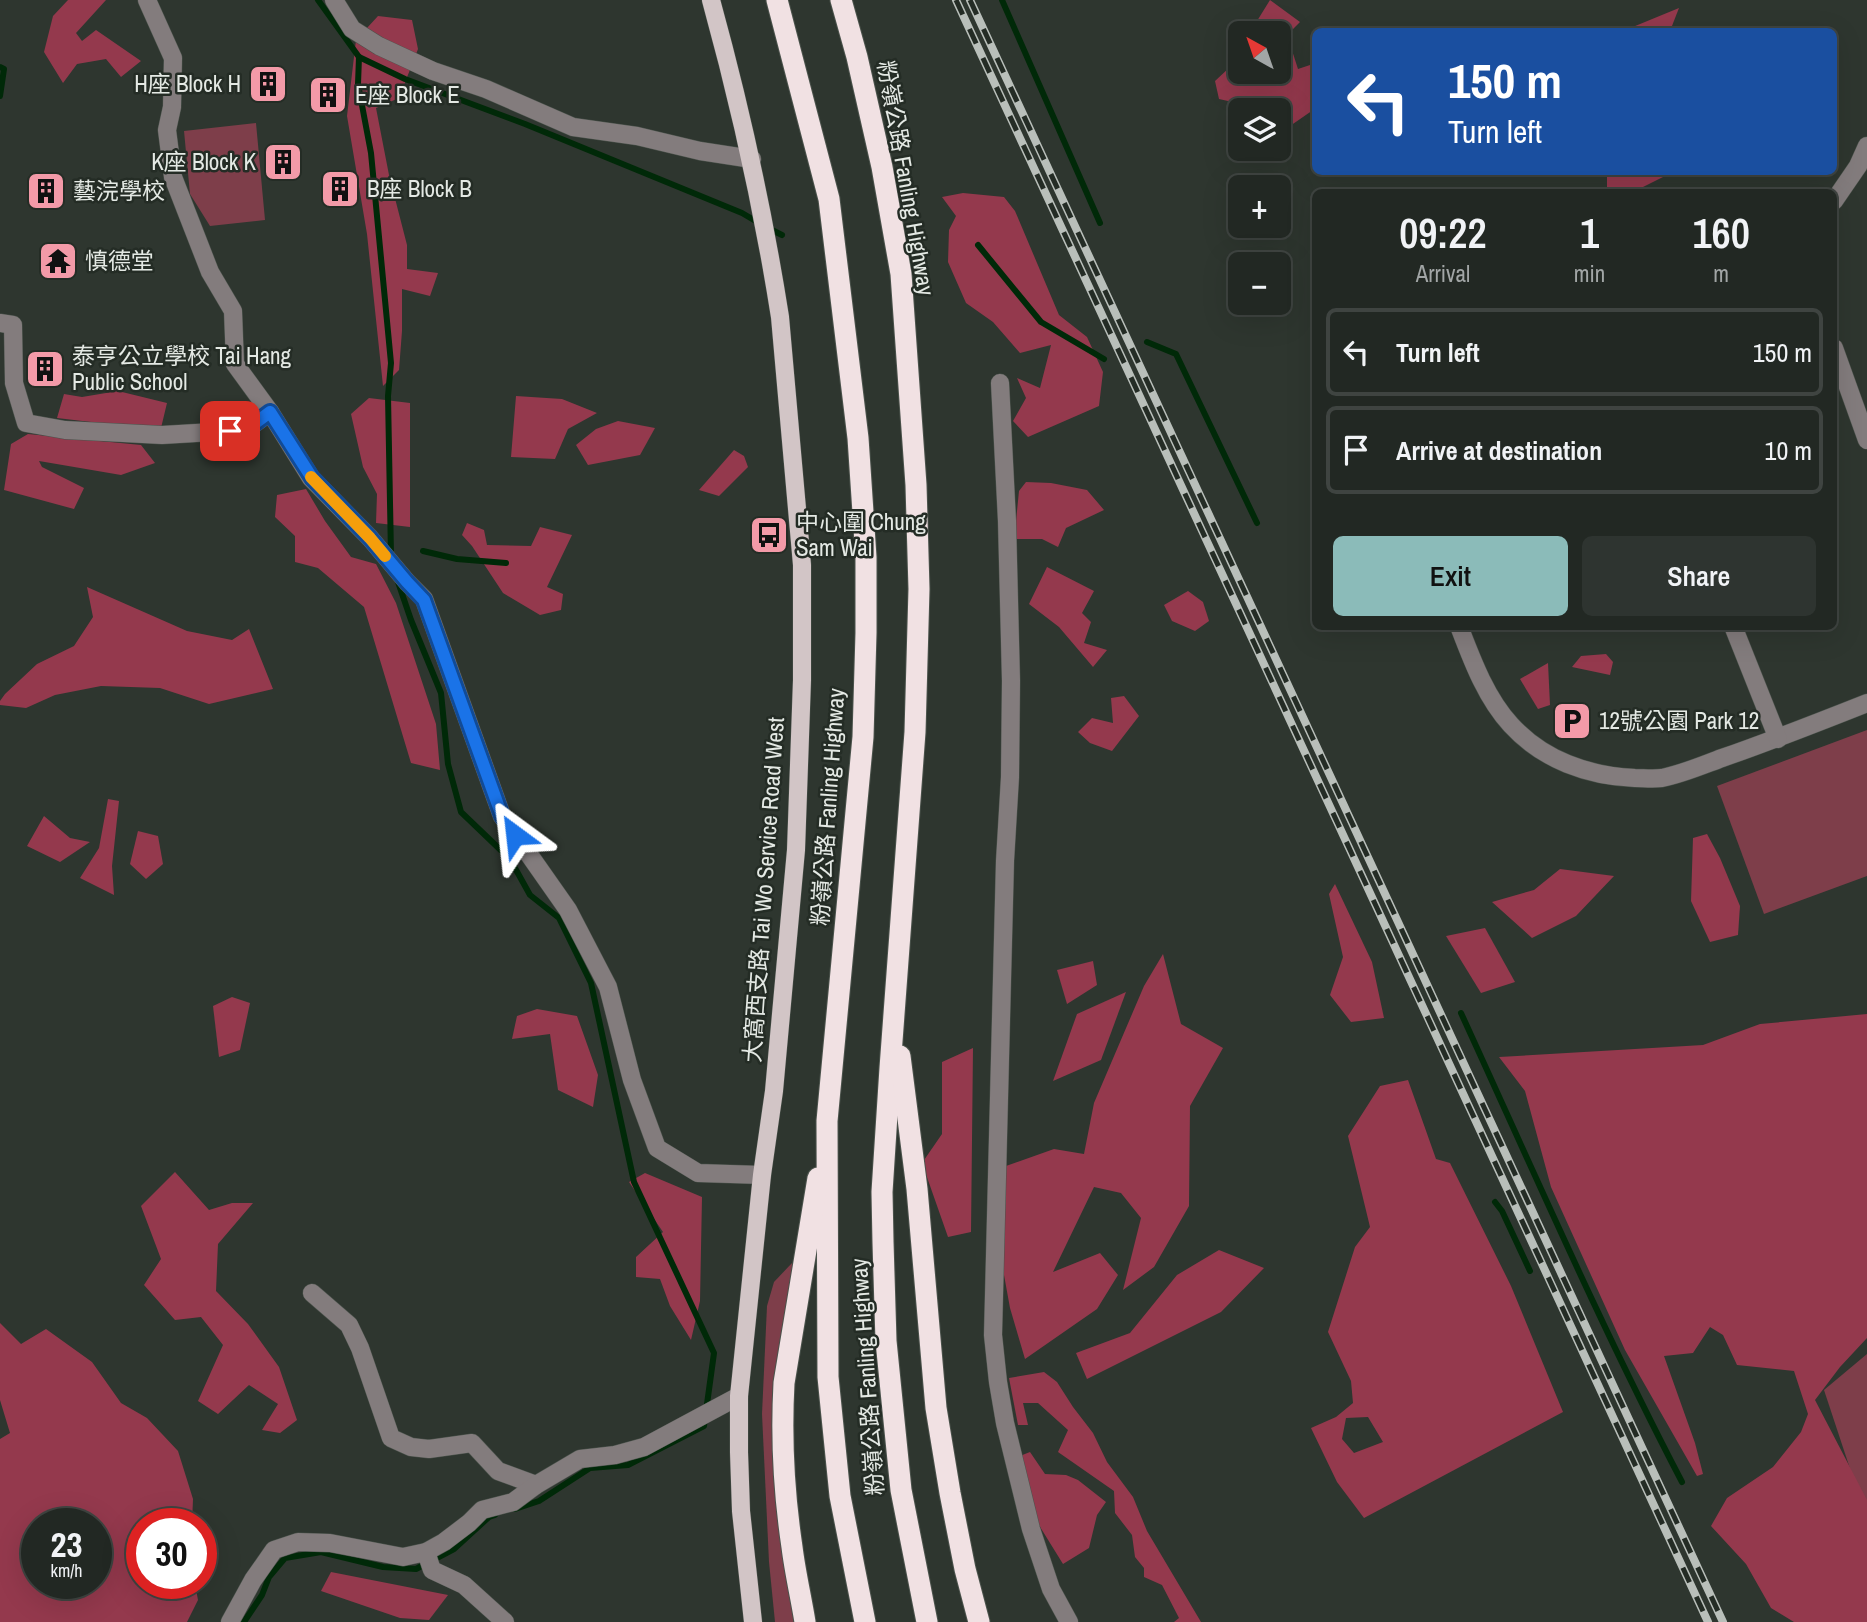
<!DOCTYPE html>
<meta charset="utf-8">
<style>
:root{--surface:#222823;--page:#2e3430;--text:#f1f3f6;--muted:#a2a6a6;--line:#3f4441;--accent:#8bbbb9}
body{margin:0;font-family:"Archivo Narrow","Noto Sans TC",sans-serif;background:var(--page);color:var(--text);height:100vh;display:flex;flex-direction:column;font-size:26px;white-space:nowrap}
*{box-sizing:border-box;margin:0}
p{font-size:23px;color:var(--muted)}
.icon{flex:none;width:38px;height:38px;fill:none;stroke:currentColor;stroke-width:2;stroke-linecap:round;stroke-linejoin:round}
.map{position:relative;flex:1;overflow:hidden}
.details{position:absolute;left:1312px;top:189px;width:525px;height:441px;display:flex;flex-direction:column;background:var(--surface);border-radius:10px;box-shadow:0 7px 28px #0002,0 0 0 2px var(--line)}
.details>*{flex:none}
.guide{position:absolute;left:1312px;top:28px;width:525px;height:147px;border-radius:10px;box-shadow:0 7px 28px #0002,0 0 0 2px var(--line);background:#1a4fa0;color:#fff;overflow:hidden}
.needle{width:46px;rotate:320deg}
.buttons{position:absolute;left:1228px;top:21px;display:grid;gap:14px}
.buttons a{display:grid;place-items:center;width:63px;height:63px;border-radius:10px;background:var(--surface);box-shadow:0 7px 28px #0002,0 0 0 2px var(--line);font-size:35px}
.speed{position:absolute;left:21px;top:1508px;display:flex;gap:14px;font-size:35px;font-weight:700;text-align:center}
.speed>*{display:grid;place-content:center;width:91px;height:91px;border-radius:50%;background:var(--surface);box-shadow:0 7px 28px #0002,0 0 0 2px var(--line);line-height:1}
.speed small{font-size:18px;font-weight:400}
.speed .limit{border:10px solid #d22;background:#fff;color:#111}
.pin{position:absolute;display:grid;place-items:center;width:60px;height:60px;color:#fff;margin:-30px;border-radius:14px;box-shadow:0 4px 10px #0006}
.me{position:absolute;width:77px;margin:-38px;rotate:330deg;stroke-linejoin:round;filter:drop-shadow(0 0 5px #0008)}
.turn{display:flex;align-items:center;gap:24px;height:147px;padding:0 21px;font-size:32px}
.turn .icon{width:91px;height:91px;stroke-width:2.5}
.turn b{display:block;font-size:49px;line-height:60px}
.eta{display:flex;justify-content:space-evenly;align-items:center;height:119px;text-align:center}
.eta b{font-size:42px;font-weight:600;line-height:49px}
.primary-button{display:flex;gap:14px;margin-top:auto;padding:14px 21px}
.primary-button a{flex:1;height:80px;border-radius:10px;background:var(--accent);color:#111;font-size:28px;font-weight:600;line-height:80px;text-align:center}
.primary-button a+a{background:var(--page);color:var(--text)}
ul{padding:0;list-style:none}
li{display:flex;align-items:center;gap:21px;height:88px;margin:0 14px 10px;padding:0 7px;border:4px solid var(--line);border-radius:10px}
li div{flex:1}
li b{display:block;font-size:26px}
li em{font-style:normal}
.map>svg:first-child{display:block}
</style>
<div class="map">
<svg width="1867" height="1622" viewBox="0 0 1867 1622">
<rect width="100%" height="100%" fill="#2e362f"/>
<!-- green -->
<g fill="#7e3e4a">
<path d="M 256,123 L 265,220 L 210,226 L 190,194 L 184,131 Z"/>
<path d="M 1867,730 L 1867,876 L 1764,914 L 1717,786 Z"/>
<path d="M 792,1263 L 796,1622 L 775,1622 L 769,1562 L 762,1414 L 767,1306 L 774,1282 Z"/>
<path d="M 1867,1354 L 1867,1520 L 1824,1390 Z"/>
</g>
<!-- forest -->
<g fill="#94394d" fill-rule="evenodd">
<path d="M 68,0 L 106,0 L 76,33 L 82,41 L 96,30 L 141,61 L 121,77 L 106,59 L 77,64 L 63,83 L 44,52 L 53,16 Z"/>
<path d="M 1270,0 L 1300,22 L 1287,35 L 1298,69 L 1316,63 L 1316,108 L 1290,126 L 1279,118 L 1279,110 L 1268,110 L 1219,99 L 1215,81 L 1230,67 L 1230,48 L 1238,31 L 1257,21 ZM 1241,33 L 1279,33 L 1279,72 L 1241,72 Z"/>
<path d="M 1679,8 L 1670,31 L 1623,31 Z"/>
<path d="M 378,16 L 412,20 L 418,49 L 399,98 L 376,108 L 389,175 L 407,245 L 407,269 L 438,273 L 430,296 L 402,289 L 402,331 L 399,370 L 383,386 L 367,234 L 347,116 L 356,40 Z"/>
<path d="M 1607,172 L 1673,172 L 1633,192 L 1607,192 Z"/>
<path d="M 963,193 L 1004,197 L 1015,211 L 1059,315 L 1087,337 L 1103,372 L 1099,406 L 1028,437 L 1013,421 L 1026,398 L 1017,378 L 1040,388 L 1051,345 L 1020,353 L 993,322 L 966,303 L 948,262 L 949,230 L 956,216 L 942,197 Z"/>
<path d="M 118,391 L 167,403 L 161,428 L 133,427 L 57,418 L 64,394 L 82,397 Z"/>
<path d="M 516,396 L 562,399 L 597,413 L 568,429 L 555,459 L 511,457 Z"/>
<path d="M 369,398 L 410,403 L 410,527 L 376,523 L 377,494 L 363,467 L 351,414 Z"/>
<path d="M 618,421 L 655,428 L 640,455 L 588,465 L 576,445 L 596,429 Z"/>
<path d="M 28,434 L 141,445 L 155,463 L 121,475 L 39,461 L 42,467 L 84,488 L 74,509 L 4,490 L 11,444 Z"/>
<path d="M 734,450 L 744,456 L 748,467 L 719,496 L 699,490 Z"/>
<path d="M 1026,482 L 1051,483 L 1087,490 L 1104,510 L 1066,528 L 1058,547 L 1042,539 L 1016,539 L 1016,521 L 1019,491 Z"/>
<path d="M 306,489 L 325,521 L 351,557 L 376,564 L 396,603 L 436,724 L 440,770 L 411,763 L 364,607 L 318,568 L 295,562 L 295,536 L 275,517 L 277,495 Z"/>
<path d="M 467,523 L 484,530 L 487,545 L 531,546 L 540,527 L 572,535 L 547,587 L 563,594 L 561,610 L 540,615 L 503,593 L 472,546 L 462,535 Z"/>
<path d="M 1047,567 L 1094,591 L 1082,613 L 1091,622 L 1084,643 L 1107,650 L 1093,667 L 1059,627 L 1029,604 Z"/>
<path d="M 87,587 L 187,631 L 232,640 L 249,629 L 273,689 L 209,704 L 160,688 L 101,686 L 55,695 L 26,708 L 0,705 L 0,701 L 5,694 L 37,664 L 74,646 L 93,617 Z"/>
<path d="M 1188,591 L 1203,602 L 1209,621 L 1195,631 L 1172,621 L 1164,605 Z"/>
<path d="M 1606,654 L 1613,662 L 1610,675 L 1572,667 L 1581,656 Z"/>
<path d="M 1548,663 L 1550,705 L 1538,709 L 1520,679 Z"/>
<path d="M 1124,696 L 1139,716 L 1112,751 L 1090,743 L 1078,732 L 1092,718 L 1113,723 L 1111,698 Z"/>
<path d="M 108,799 L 119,801 L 112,866 L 114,895 L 80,878 L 99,848 Z"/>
<path d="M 44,816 L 70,838 L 90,842 L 60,862 L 27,846 Z"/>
<path d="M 138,831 L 158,836 L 163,864 L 146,879 L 130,864 Z"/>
<path d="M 1707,834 L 1720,858 L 1740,906 L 1738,935 L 1710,942 L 1691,901 L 1693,838 Z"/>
<path d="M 1560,869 L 1614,876 L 1576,916 L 1532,938 L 1492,902 L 1534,890 Z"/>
<path d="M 1335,884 L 1372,962 L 1384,1018 L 1351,1022 L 1330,995 L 1343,957 L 1329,894 Z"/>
<path d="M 1485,928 L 1515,982 L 1481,993 L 1446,936 Z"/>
<path d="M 1163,954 L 1181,1024 L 1223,1048 L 1190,1106 L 1189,1206 L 1154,1267 L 1123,1290 L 1141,1218 L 1121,1193 L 1094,1187 L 1053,1272 L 1100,1253 L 1118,1275 L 1097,1309 L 1025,1359 L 1010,1308 L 989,1192 L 989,1172 L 1054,1149 L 1084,1154 L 1094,1103 L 1144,986 Z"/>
<path d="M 1093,961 L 1097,985 L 1067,1004 L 1057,970 Z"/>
<path d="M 1126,992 L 1101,1060 L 1053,1081 L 1077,1014 Z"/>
<path d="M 232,997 L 250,1003 L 240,1050 L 219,1057 L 213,1006 Z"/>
<path d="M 537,1009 L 577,1016 L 598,1075 L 593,1107 L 558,1090 L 550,1034 L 512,1039 L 517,1016 Z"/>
<path d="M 1867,1014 L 1867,1338 L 1840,1367 L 1815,1400 L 1867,1500 L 1867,1622 L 1794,1622 L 1771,1608 L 1746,1564 L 1711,1526 L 1727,1498 L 1773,1467 L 1801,1432 L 1808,1414 L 1794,1371 L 1737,1365 L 1723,1335 L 1710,1327 L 1693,1353 L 1664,1356 L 1695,1443 L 1703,1474 L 1697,1476 L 1625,1350 L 1551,1187 L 1525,1091 L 1499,1057 L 1703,1045 L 1760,1024 Z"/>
<path d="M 973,1048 L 971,1232 L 948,1237 L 922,1163 L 942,1134 L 942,1062 Z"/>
<path d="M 1408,1080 L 1436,1159 L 1450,1163 L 1511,1286 L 1563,1412 L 1364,1518 L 1337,1482 L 1311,1428 L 1336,1417 L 1353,1403 L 1351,1381 L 1328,1332 L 1355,1247 L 1370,1227 L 1348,1136 L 1380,1086 ZM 1368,1417 L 1383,1442 L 1354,1453 L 1342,1439 L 1346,1418 Z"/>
<path d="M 175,1172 L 209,1210 L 232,1203 L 253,1203 L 218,1244 L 216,1291 L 248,1324 L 279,1367 L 297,1420 L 280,1433 L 262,1430 L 278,1404 L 249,1385 L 218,1414 L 198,1401 L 223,1345 L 201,1317 L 175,1320 L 144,1285 L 161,1259 L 141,1206 Z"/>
<path d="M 645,1173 L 702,1197 L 700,1301 L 691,1340 L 670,1306 L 660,1279 L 636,1277 L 636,1257 L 663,1232 L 629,1182 Z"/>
<path d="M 1219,1250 L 1264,1268 L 1221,1312 L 1087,1379 L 1076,1353 L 1130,1333 L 1177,1275 Z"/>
<path d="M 0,1323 L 21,1344 L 46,1329 L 92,1362 L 121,1403 L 147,1418 L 178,1451 L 193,1499 L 192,1524 L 142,1524 L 142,1584 L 195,1584 L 198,1600 L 187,1622 L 0,1622 L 0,1439 L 10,1433 L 0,1400 ZM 37,1524 L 96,1524 L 96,1584 L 37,1584 Z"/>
<path d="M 1044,1372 L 1057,1382 L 1073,1407 L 1093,1433 L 1107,1462 L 1133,1497 L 1147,1531 L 1201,1622 L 1174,1622 L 1179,1618 L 1162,1585 L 1144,1577 L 1144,1568 L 1135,1557 L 1132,1535 L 1115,1513 L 1114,1491 L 1058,1452 L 1068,1430 L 1038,1403 L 1023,1403 L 1028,1425 L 1018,1425 L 1009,1378 Z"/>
<path d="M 1030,1452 L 1045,1474 L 1066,1475 L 1078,1480 L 1106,1502 L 1097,1515 L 1089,1548 L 1063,1564 L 1037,1522 L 1015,1458 Z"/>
<path d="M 331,1572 L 448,1595 L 429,1620 L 400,1618 L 321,1591 Z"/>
</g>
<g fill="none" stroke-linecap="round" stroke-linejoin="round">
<!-- stream -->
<g stroke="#002908" stroke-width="6">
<path d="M 318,0 L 359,57 L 405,79 L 525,124 L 742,213 L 759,223"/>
<path d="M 1002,0 L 1100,223"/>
<path d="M 359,57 L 358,84 L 371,153 L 391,363 L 388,396 L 391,555"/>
<path d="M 0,67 L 4,69 L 0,96"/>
<path d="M 768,228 L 782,235"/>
<path d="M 978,245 L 1041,322 L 1104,359"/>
<path d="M 1147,342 L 1176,354 L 1257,523"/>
<path d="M 423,551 L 457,559 L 506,563"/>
<path d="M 397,579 L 411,620 L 441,693 L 448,764 L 461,812 L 510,859 L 530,895 L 559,918 L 591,983 L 634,1182 L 714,1353 L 704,1426 L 628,1465 L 590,1468 L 539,1501 L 515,1509"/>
<path d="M 1461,1013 C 1533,1170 1602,1329 1682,1482"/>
<path d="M 1495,1202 L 1502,1211 L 1530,1271"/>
<path d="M 244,1622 L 262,1595 L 269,1577 L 285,1558 L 321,1552 L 383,1567 L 416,1569 L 454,1549 L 489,1517 L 495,1515"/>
</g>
<defs>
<g id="minor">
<path d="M 147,0 L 173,58 L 172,107 L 167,130 L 173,177 L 210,272 L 233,311 L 235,364 L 270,412 L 311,478 L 370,538 L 407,582 L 424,599 L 502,816 L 568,910 L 608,987 L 632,1080 L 657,1148 L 698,1173 L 762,1175"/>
<path d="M 334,0 L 352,29 L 379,46 L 433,71 L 486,89 L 573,127 L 637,136 L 700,151 L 752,159"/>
<path d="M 1834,201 L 1858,166 L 1867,146"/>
<path d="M 0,323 L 13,325 L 14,383 L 26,423 L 65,430 L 162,435 L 230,431 L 254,424 L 270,412"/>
<path d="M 1834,348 L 1867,440"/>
<path d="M 1000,383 L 1007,521 L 1011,681 L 1010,777 L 1005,861 L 993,1335 L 998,1382 L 1005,1423 L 1031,1529 L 1051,1589 L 1069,1622"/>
<path d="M 1459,626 C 1472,660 1486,698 1511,725 C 1543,760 1588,776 1635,778 C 1643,778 1653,779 1662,778 C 1682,774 1703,765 1722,758 C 1771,741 1819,722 1867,703"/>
<path d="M 1733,626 L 1778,739"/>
<path d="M 312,1293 L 349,1325 L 360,1348 L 391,1438 L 411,1447 L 429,1449 L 472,1443 L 498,1471 L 536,1485"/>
<path d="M 426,1552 L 432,1570 L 464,1585 L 505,1622"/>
<path d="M 230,1622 L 253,1580 L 274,1550 L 298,1542 L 330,1543 L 403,1557 L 426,1552 L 444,1542 L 469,1523 L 482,1510 L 513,1502 L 536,1485 L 580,1459 L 615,1455 L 644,1447 L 739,1396"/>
</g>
<path id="major" d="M 711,0 C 740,105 763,209 780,317 L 802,565 L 802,680 L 796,850 L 774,1091 L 762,1175 L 739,1396 L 739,1452 L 741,1511 L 753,1622"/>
<g id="highway">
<path d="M 777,0 L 829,199 L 858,438 L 866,557 L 866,633 L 863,737 L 827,1121 L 828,1377 L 840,1496 L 865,1622"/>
<path d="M 841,0 L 857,57 L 882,167 L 901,274 L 916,485 L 919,589 L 915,732 L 890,1068 L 882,1192 L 883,1242 L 886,1341 L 901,1490 L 927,1622"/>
<path d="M 900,1056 L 917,1189 L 936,1408 L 950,1493 L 965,1569 L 979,1622"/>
<path d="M 805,1622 C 801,1597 795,1572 792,1547 C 784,1493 781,1437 784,1383 L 818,1178"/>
</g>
</defs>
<!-- minor casing -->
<use href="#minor" stroke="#4b534c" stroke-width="19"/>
<!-- major casing -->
<use href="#major" stroke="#4b534c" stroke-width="19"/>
<!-- highway casing -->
<use href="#highway" stroke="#4b534c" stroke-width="23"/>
<!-- minor -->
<use href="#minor" stroke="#837c7d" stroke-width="18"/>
<!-- major -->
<use href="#major" stroke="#d2c5c6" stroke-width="18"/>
<!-- highway -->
<use href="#highway" stroke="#f1e1e3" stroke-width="21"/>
<defs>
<g id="rail">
<path d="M 956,0 L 1708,1622"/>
<path d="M 970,0 L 1723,1622"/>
</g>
</defs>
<!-- rail casing -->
<use href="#rail" stroke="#b9bfba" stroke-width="8"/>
<!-- rail -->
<use href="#rail" stroke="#242c25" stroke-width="5" stroke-dasharray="16" stroke-linecap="butt"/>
</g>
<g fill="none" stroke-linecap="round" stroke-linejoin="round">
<defs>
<path id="route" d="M 230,431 L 254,424 L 270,412 L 312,478 L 370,538 L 407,582 L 424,600 L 502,816 L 515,835"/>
</defs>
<!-- route casing -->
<use href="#route" stroke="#114b97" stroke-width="18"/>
<!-- route -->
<use href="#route" stroke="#1a73e8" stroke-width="12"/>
<!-- slow -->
<path stroke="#f59e0b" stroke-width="12" d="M 311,477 L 370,538 L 385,556"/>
</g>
<!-- icons -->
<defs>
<symbol id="building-square" viewBox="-11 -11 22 22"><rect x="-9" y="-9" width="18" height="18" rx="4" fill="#f39aa8" stroke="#242c25"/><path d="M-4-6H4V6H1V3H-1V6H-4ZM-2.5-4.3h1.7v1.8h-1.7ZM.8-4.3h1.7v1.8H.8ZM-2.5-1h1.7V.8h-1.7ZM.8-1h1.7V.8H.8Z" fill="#111"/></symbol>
<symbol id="temple-square" viewBox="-11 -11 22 22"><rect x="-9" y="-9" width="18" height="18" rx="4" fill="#f39aa8" stroke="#242c25"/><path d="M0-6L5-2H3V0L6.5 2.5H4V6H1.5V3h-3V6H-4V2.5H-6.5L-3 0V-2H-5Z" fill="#111"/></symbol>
<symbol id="bus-square" viewBox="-11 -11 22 22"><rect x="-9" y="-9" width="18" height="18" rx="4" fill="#f39aa8" stroke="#242c25"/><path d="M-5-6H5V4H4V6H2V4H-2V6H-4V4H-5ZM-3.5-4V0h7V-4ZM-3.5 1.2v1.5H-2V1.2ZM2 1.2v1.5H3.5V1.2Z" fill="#111"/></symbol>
<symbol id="parking-square" viewBox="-11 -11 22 22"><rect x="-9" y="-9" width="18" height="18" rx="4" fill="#f39aa8" stroke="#242c25"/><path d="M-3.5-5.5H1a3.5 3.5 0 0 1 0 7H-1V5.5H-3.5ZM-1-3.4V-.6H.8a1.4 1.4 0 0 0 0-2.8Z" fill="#111"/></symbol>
</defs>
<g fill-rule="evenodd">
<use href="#building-square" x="246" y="62" width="44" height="44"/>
<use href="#building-square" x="306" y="73" width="44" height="44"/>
<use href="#building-square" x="261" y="140" width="44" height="44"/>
<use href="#building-square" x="318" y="167" width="44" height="44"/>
<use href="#building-square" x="24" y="169" width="44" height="44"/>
<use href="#temple-square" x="36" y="239" width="44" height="44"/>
<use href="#building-square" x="23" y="347" width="44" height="44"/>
<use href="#bus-square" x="747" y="513" width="44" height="44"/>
<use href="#parking-square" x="1550" y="699" width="44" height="44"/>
</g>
<g text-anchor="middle" stroke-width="5" stroke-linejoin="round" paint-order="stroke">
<!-- poi labels -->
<g font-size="23" fill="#e4e9e4" stroke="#242c25" text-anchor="start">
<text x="241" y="92" text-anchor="end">H座 Block H</text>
<text x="355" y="103">E座 Block E</text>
<text x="256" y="170" text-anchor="end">K座 Block K</text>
<text x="367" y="197">B座 Block B</text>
<text x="73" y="199">藝浣學校</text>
<text x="85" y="269">慎德堂</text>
<text x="72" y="364">泰亨公立學校 Tai Hang<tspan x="72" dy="26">Public School</tspan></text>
<text x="796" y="530">中心圍 Chung<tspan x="796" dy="26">Sam Wai</tspan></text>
<text x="1599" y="729">12號公園 Park 12</text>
</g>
<!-- street labels -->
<g font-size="23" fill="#e4e9e4" stroke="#242c25">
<text transform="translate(906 178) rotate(80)" y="8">粉嶺公路 Fanling Highway</text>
<text transform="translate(828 807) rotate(-86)" y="8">粉嶺公路 Fanling Highway</text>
<text transform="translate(764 890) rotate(-86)" y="8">大窩西支路 Tai Wo Service Road West</text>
<text transform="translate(867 1377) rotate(-94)" y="8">粉嶺公路 Fanling Highway</text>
</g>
</g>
</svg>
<div class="buttons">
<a><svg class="needle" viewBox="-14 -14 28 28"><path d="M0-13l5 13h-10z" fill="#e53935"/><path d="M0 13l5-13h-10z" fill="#a2a6a6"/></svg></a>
<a><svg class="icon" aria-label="layers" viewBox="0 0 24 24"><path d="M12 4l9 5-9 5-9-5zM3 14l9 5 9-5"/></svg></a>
<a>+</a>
<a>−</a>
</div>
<div class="speed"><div>23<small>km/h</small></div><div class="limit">30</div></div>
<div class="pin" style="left:230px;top:431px;background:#d93025"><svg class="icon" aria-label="arrive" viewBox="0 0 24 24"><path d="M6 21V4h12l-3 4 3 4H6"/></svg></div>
<svg class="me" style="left:515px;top:835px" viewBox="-20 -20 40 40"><path d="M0-17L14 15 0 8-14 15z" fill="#1a73e8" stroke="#fff" stroke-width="4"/></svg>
<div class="guide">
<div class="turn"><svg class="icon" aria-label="left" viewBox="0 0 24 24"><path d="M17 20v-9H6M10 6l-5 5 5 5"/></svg><div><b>150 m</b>Turn left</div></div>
</div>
<section class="details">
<div class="eta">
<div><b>09:22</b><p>Arrival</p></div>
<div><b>1</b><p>min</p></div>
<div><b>160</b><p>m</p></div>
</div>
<ul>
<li><svg class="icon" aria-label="left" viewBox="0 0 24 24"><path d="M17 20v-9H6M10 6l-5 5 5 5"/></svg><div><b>Turn left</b></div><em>150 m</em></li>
<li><svg class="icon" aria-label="arrive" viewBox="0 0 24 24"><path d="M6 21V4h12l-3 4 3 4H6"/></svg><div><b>Arrive at destination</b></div><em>10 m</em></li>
</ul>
<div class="primary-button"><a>Exit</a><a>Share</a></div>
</section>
</div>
